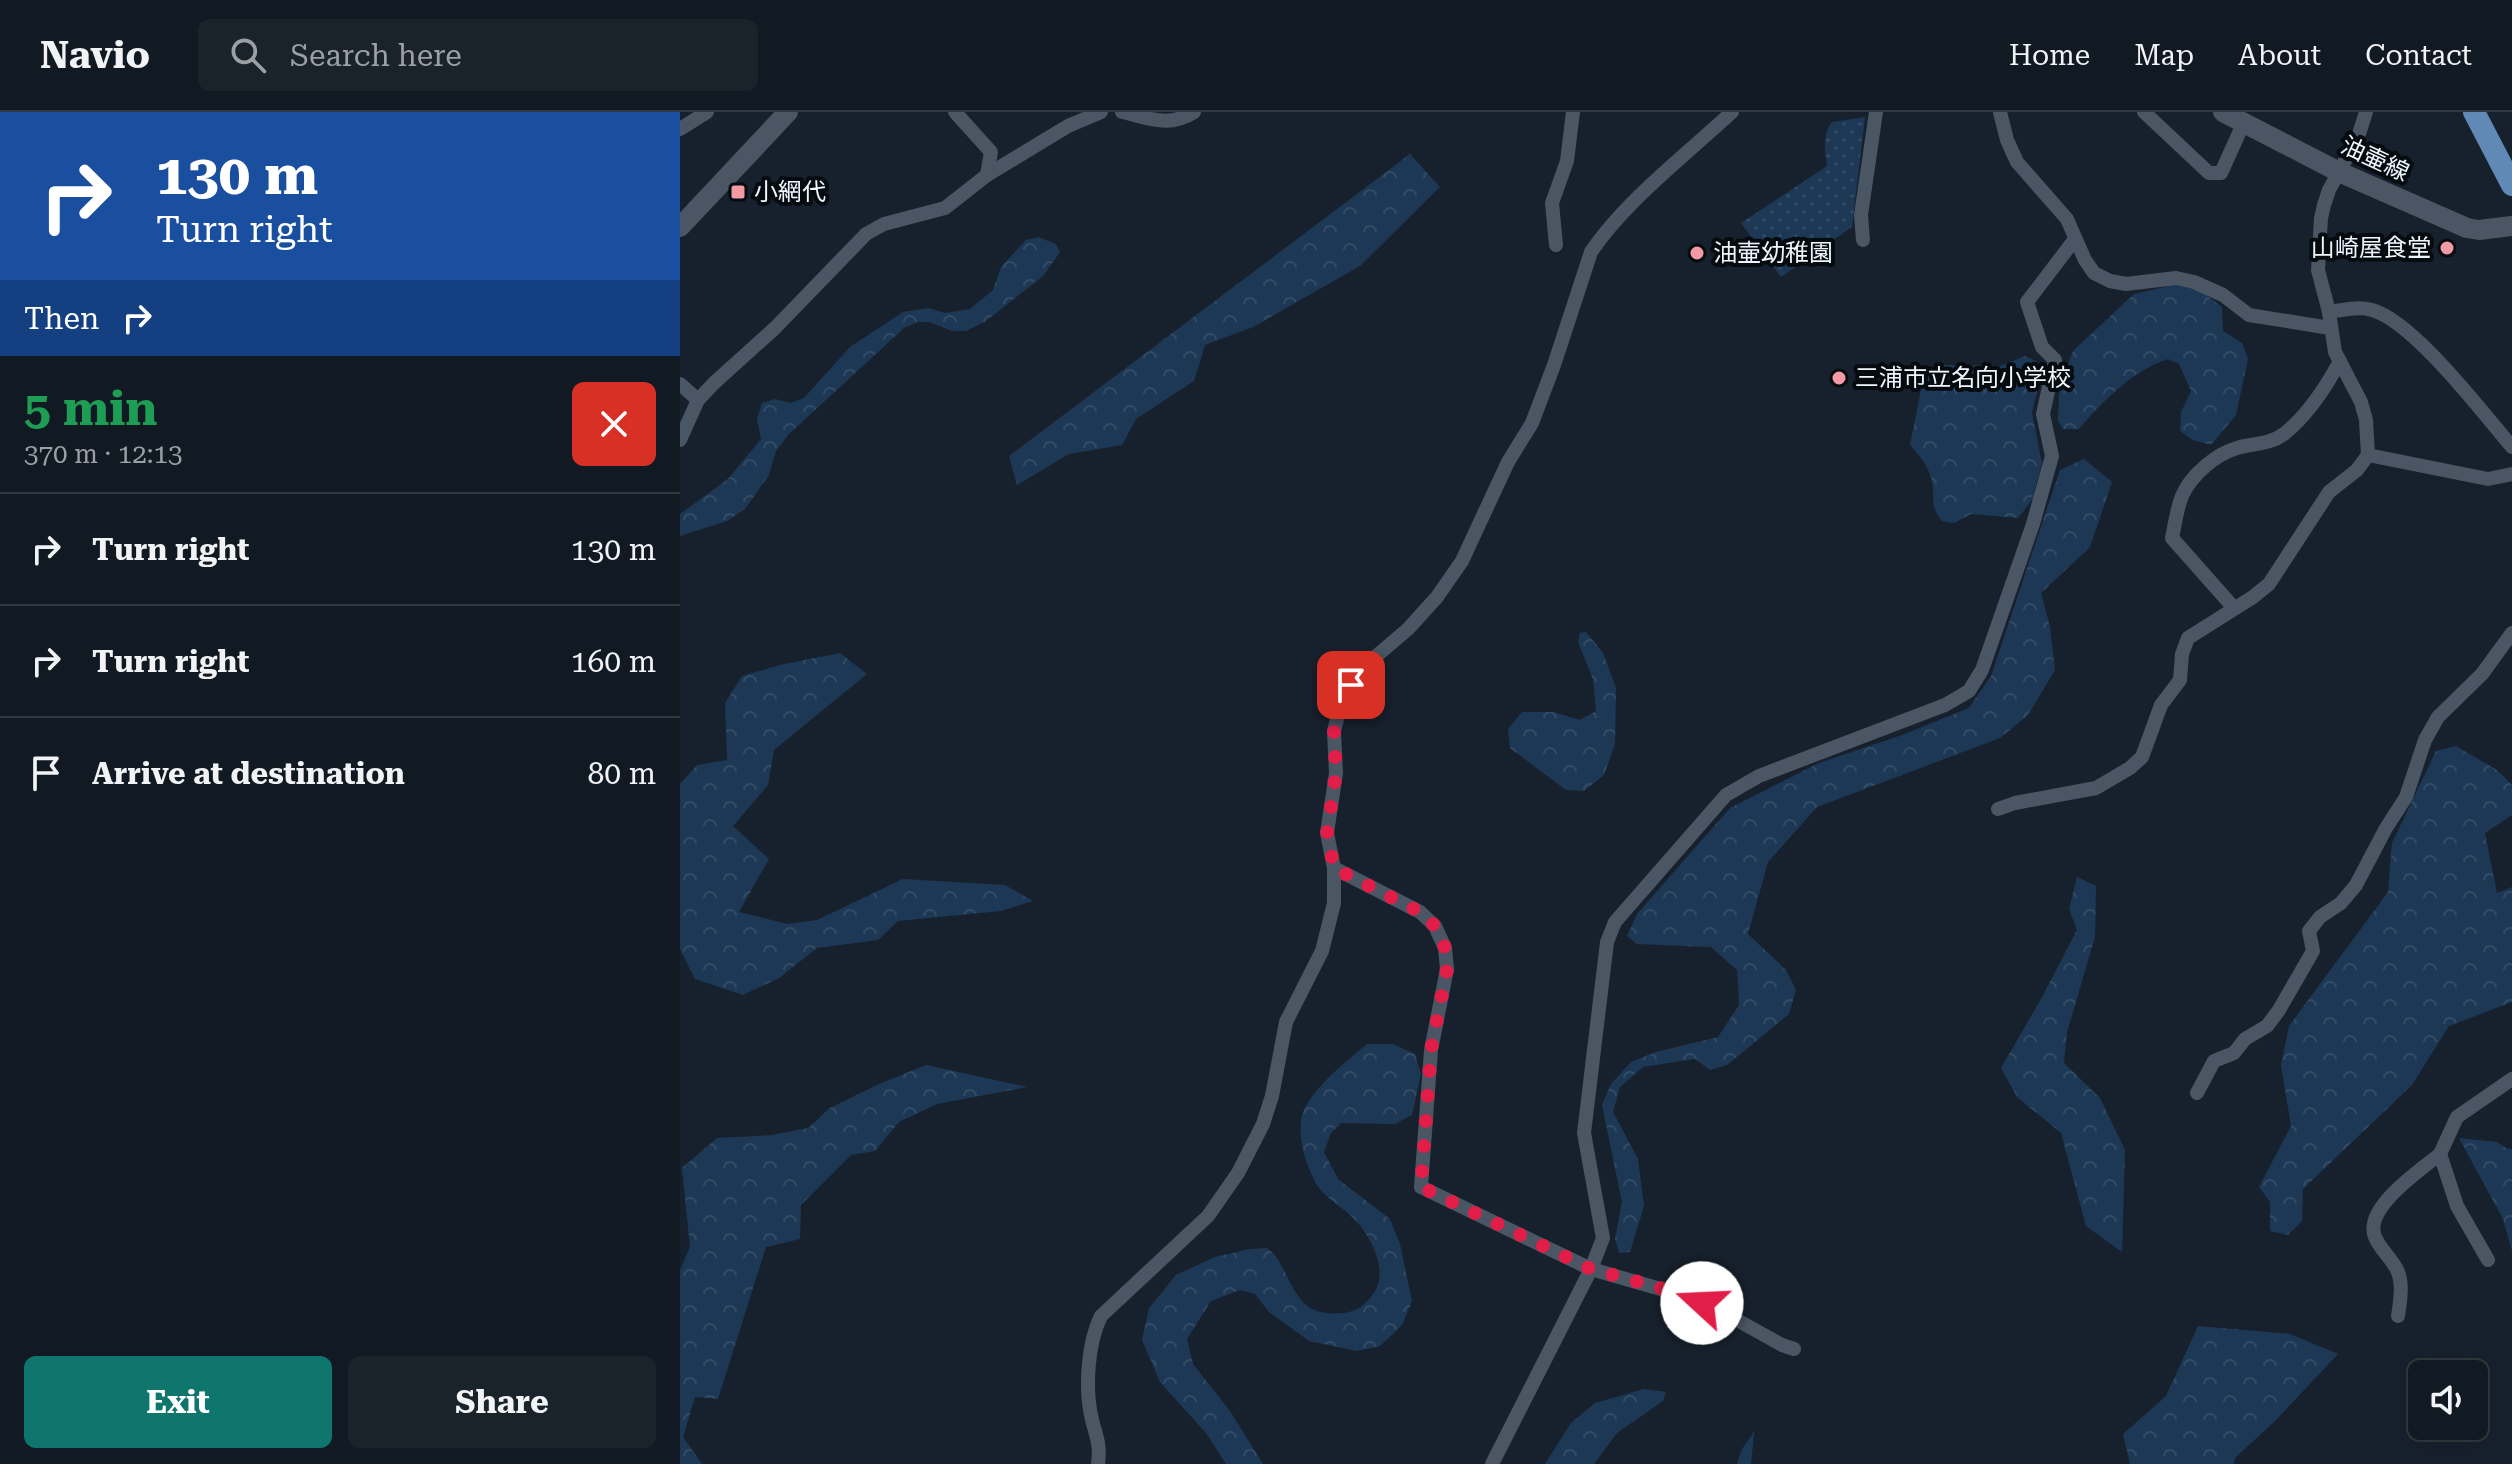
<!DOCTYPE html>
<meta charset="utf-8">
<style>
:root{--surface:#111922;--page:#1a222a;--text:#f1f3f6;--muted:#9ca0a5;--line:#303840;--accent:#0f766e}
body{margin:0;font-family:"Roboto Serif","Noto Sans JP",serif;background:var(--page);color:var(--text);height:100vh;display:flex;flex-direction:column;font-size:30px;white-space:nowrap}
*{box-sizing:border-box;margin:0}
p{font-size:26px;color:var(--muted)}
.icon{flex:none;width:44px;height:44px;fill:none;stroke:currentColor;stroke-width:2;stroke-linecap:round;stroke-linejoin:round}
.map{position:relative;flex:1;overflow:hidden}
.details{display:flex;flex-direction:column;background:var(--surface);width:680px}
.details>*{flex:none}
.guide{background:#1a4fa0;color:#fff;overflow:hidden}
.controls{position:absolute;left:1728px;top:1248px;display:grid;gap:16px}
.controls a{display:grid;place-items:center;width:80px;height:80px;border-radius:12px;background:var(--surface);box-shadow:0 8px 32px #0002,0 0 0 2px var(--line);font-size:40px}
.pin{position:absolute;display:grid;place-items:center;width:68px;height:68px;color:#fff;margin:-34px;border-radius:16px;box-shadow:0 4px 12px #0006}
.me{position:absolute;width:88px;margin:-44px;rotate:290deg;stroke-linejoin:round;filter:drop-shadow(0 0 6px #0008)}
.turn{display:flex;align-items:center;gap:28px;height:168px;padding:0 24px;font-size:36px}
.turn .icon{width:104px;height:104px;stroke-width:2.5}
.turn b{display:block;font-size:56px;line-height:68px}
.then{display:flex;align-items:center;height:76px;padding:0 24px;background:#0003;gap:16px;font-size:30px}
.round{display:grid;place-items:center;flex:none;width:84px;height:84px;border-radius:12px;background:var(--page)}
.overview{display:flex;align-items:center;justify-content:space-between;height:136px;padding:0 24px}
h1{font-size:48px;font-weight:700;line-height:60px;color:#1e9e55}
.primary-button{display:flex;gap:16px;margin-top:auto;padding:16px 24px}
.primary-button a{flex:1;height:92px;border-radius:12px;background:var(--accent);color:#fff;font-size:32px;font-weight:700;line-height:92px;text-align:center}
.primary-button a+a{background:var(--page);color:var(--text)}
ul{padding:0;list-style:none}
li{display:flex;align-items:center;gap:24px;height:112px;padding:0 24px;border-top:2px solid var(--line)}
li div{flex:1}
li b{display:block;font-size:30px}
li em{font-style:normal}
header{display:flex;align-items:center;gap:48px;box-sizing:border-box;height:112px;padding:0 40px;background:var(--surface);border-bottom:2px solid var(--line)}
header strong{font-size:38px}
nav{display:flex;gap:44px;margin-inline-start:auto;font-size:28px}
.search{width:560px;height:72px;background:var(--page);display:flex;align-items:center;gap:20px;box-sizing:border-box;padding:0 28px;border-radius:12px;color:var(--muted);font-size:30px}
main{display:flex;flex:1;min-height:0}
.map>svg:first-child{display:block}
</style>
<header>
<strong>Navio</strong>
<div class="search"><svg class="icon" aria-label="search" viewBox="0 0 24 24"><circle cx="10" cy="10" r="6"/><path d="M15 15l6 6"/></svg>Search here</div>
<nav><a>Home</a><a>Map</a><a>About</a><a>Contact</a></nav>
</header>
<main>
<section class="details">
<div class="guide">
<div class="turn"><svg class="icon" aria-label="right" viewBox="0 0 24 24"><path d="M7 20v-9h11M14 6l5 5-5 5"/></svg><div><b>130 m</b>Turn right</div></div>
<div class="then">Then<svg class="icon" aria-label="right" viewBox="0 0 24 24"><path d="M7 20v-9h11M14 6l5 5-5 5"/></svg></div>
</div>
<div class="overview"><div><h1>5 min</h1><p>370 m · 12:13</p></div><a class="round" style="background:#d93025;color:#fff"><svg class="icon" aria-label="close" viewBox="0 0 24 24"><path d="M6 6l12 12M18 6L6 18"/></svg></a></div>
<ul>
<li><svg class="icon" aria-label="right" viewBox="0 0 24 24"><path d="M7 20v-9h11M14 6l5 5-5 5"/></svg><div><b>Turn right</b></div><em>130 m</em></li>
<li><svg class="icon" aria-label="right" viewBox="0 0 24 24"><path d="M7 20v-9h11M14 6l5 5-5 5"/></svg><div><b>Turn right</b></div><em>160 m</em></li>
<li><svg class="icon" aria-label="arrive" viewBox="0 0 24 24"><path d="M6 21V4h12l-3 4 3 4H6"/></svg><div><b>Arrive at destination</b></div><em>80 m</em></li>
</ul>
<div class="primary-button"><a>Exit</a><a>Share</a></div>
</section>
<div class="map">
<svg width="1832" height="1352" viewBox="0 0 1832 1352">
<defs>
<pattern id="grass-dots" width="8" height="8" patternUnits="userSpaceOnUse" patternTransform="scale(2)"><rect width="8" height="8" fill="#1c3855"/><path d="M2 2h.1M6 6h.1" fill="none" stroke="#324c66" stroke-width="1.8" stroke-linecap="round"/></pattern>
<pattern id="forest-crowns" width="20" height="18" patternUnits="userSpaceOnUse" patternTransform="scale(2)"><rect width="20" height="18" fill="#1c3855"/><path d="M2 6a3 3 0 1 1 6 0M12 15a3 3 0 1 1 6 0" fill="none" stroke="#324c66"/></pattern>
</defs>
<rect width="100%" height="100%" fill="#17212d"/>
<!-- grass -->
<path fill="url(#grass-dots)" d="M 1185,5 L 1172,115 L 1101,165 L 1061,111 L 1147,54 C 1145,39 1142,23 1152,10 Z"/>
<!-- forest -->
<g fill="url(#forest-crowns)">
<path d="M 730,42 L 760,75 L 680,154 L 573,215 L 525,233 L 514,269 L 456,307 L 442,333 L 389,342 L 337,373 L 329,344 Z"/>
<path d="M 358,125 L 376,132 L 380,140 L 363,164 L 306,209 L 286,219 L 272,219 L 249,210 L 238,210 L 224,216 L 108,323 L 96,339 L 89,363 L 65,397 L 47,409 L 0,424 L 0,402 L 48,367 L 81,327 L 77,307 L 82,291 L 95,287 L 110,291 L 124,286 L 170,235 L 223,200 L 249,196 L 265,201 L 290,197 L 313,178 L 321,155 L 346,128 Z"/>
<path d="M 1493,173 L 1518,177 L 1542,195 L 1543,219 L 1562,231 L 1568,247 L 1556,303 L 1531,333 L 1513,328 L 1500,319 L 1501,300 L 1511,279 L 1499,252 L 1488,247 C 1453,258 1423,289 1399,317 L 1383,317 L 1378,309 L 1379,278 L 1393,239 L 1454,182 Z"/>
<path d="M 1345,244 L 1356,249 L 1361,262 L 1352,301 L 1362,351 L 1352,388 L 1338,406 L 1291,402 L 1274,411 L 1262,409 C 1247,390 1257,386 1251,366 C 1248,353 1239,343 1230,333 L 1243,268 L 1250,258 L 1265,253 L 1320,254 Z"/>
<path d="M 1404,347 L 1432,370 L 1410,435 L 1361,481 L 1370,515 L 1375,558 L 1348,603 L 1320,626 L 1137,695 L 1088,750 L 1068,822 L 1106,858 L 1116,878 L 1109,902 L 1047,953 L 1030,958 L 1015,947 L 963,955 L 940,975 L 933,1000 L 958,1047 L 964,1094 L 950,1140 L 939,1141 L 935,1127 L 942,1090 L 922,993 L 931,972 L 951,950 L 976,940 L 1038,925 L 1059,893 L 1057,858 L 1031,835 L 957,832 L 947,824 L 957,802 L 1050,696 L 1139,651 L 1222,623 L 1289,596 L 1311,564 L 1380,358 Z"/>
<path d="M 906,520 L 923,541 L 936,576 L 935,632 L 924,663 L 904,679 L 886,678 L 830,636 L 828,617 L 842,600 L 873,600 L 900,608 L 916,599 L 913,567 L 898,530 L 900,521 Z"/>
<path d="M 160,541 L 187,562 L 94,638 L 88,673 L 53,714 L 89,747 L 59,800 L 108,812 L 137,808 L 223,767 L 325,773 L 353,789 L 321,799 L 218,809 L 198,828 L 137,836 L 99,866 L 63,883 L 15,867 L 0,837 L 0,672 L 17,653 L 47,648 L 45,591 L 62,564 L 104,552 Z"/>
<path d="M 1776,634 L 1817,658 L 1832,673 L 1832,703 L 1805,721 L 1817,781 L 1832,775 L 1832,890 L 1769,914 L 1732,973 L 1623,1077 L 1622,1109 L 1608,1123 L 1590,1119 L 1590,1090 L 1579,1075 L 1611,1014 L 1601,953 L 1609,914 L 1708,780 L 1712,731 L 1756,639 Z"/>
<path d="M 1397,765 L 1416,774 L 1415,825 L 1387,920 L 1384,951 L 1420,986 L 1445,1038 L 1442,1140 L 1406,1114 L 1381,1021 L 1337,985 L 1321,956 L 1361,887 L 1397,818 L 1389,797 Z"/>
<path d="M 687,932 L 713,932 L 735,942 L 741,962 L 732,1003 L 715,1012 L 661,1011 L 651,1021 L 644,1040 L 658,1067 L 710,1107 L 720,1132 L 732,1189 L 722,1213 L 700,1234 L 677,1239 L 629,1229 L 589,1200 L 575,1182 L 560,1178 L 531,1189 L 507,1227 L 513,1252 L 550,1299 L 583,1352 L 546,1352 L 526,1321 L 480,1270 L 462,1228 L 469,1196 L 496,1163 L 535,1145 L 570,1137 L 587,1136 C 605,1150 608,1175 624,1191 C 635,1202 650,1202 664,1201 C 678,1199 685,1193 693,1182 C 710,1160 691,1123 673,1106 C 663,1095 645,1086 637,1073 C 626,1053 619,1032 621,1009 C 623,983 668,948 687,932 Z"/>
<path d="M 246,953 L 347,975 L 257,992 L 219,1010 L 195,1039 L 171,1043 L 121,1093 L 120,1127 L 86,1135 L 38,1287 L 15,1285 L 3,1325 L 22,1352 L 0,1352 L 0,1158 L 10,1135 L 2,1056 L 37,1026 L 92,1023 L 128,1016 L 150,996 L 199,972 Z"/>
<path d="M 1779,1026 L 1817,1030 L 1826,1036 L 1832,1037 L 1832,1139 L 1823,1107 Z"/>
<path d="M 1518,1214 L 1610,1222 L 1658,1242 L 1595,1309 L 1555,1346 L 1554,1352 L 1450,1352 L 1443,1322 L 1486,1284 Z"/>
<path d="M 964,1277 L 986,1280 L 983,1289 L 937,1321 L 914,1352 L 865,1352 L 891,1311 L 915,1291 Z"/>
<path d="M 1074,1320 L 1071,1352 L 1057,1352 L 1062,1337 Z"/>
</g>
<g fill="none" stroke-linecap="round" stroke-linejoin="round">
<!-- street -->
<g stroke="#4a5664" stroke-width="14">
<path d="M 275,0 L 311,40 L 307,63"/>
<path d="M 442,0 C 469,6 489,16 514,0"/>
<path d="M 1320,0 L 1327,28 L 1337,50 L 1387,107 L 1405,148 L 1414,161 L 1430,169 L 1446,172 L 1496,166 L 1514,170 L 1543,183 L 1569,203 L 1650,216"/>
<path d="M 1464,0 L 1529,61 L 1541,61 L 1564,10"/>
<path d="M 0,17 L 27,0"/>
<path d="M 1183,128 L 1181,103 L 1196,0"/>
<path d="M 876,133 L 872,91 L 887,49 L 893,0"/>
<path d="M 1649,200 C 1663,198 1678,194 1692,198 C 1733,209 1803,301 1832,335"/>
<path d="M 0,272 L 18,288"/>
<path d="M 0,328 L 18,288 L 34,271 L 95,216 L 186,122 L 204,112 L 265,96 L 307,63 L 388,14 L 421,0"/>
<path d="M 1688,343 L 1808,367 L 1832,362"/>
<path d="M 1554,496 L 1492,426 C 1495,412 1497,396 1502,384 C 1511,363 1536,342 1557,336 C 1573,331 1589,333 1604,322 C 1628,303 1646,275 1660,249"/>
<path d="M 1318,697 L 1335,691 L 1416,676 L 1450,656 L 1462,645 L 1481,593 L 1500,568 L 1502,542 L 1508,526 L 1573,485 L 1589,472 L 1649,380 L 1677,358 L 1688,343 L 1686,308 L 1681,290 L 1655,240 L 1649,200 L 1638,158 L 1641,106 L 1644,93 L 1649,78 L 1678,25 L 1686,0"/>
<path d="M 654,756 L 740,800 L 755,814 L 765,836 L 767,857 L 751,938 L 741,1075 L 911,1157 L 1005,1184 L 1048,1203 L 1102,1233 L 1114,1237"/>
<path d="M 1517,981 L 1534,949 L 1554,941 L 1565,927 L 1587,914 L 1599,898 L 1633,839 L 1629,819 L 1640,805 L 1661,791 L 1676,773 L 1706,716 L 1726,685 L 1745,628 L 1758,605 L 1802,562 L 1832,521"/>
<path d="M 1808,1148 L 1777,1094 L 1760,1042 L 1777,1005 L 1832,967"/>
<path d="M 1718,1204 C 1720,1190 1724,1169 1716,1156 C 1710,1145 1700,1137 1695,1125 C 1683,1096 1741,1058 1760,1042"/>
<path d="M 418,1352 C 421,1330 415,1323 411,1303 C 405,1274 408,1230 421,1204 L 528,1104 L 558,1061 L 583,1012 L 592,984 L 606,910 L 642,839 L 654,791 L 654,756 L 647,721 L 656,661 L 654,619 L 662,588 L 681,557 L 728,517 L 757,485 L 782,449 L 828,350 L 852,311 L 874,253 L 911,140 C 945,89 1007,42 1052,0"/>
<path d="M 812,1352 L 911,1157 L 923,1126 L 904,1021 L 927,830 L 935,810 L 1046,683 L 1079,664 L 1265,593 L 1289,579 L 1302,558 L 1353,412 L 1372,344 L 1363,302 L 1375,248 L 1362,235 L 1347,190 L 1395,127"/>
</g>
<!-- secondary -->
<g stroke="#4a5664" stroke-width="20">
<path d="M 1543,0 L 1659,60 L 1787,116 L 1799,118 L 1832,114"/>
<path d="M 0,115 L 108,0"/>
</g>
<!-- primary -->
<path stroke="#6089b6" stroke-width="22" d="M 1794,0 L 1832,73"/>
</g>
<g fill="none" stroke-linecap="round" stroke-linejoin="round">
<!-- route -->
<path stroke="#e11d48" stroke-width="14" stroke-dasharray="0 25.2" d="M 671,573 L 662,588 L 654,619 L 656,661 L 647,721 L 654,756 L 740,800 L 755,814 L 765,836 L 767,857 L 751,938 L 741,1075 L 911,1157 L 995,1180 L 1022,1191"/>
</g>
<!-- markers -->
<g fill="#f49aa5" stroke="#060b10" stroke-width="3">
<rect x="50" y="72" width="16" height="16" rx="4"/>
<circle cx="1767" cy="136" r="8"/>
<circle cx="1017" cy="141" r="8"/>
<circle cx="1159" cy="266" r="8"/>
</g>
<g text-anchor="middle" stroke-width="8" stroke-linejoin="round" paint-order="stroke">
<!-- street labels -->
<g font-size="24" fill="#edf5fd" stroke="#060b10">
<text transform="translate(1695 47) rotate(25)" y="8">油壷線</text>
</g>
<!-- poi labels -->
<g font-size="24" fill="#edf5fd" stroke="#060b10" text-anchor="start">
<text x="74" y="88">小網代</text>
<text x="1751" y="144" text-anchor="end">山崎屋食堂</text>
<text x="1033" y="149">油壷幼稚園</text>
<text x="1175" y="274">三浦市立名向小学校</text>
</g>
</g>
</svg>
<div class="controls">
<a><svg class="icon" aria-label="sound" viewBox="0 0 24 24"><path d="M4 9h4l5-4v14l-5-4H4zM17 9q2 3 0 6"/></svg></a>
</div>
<div class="pin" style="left:671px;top:573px;background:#d93025"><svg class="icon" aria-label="arrive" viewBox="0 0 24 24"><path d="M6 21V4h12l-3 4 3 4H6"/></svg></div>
<svg class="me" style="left:1022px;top:1191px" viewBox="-20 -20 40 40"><circle r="19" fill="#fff"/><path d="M0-13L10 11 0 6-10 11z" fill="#e11d48"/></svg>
</div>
</main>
